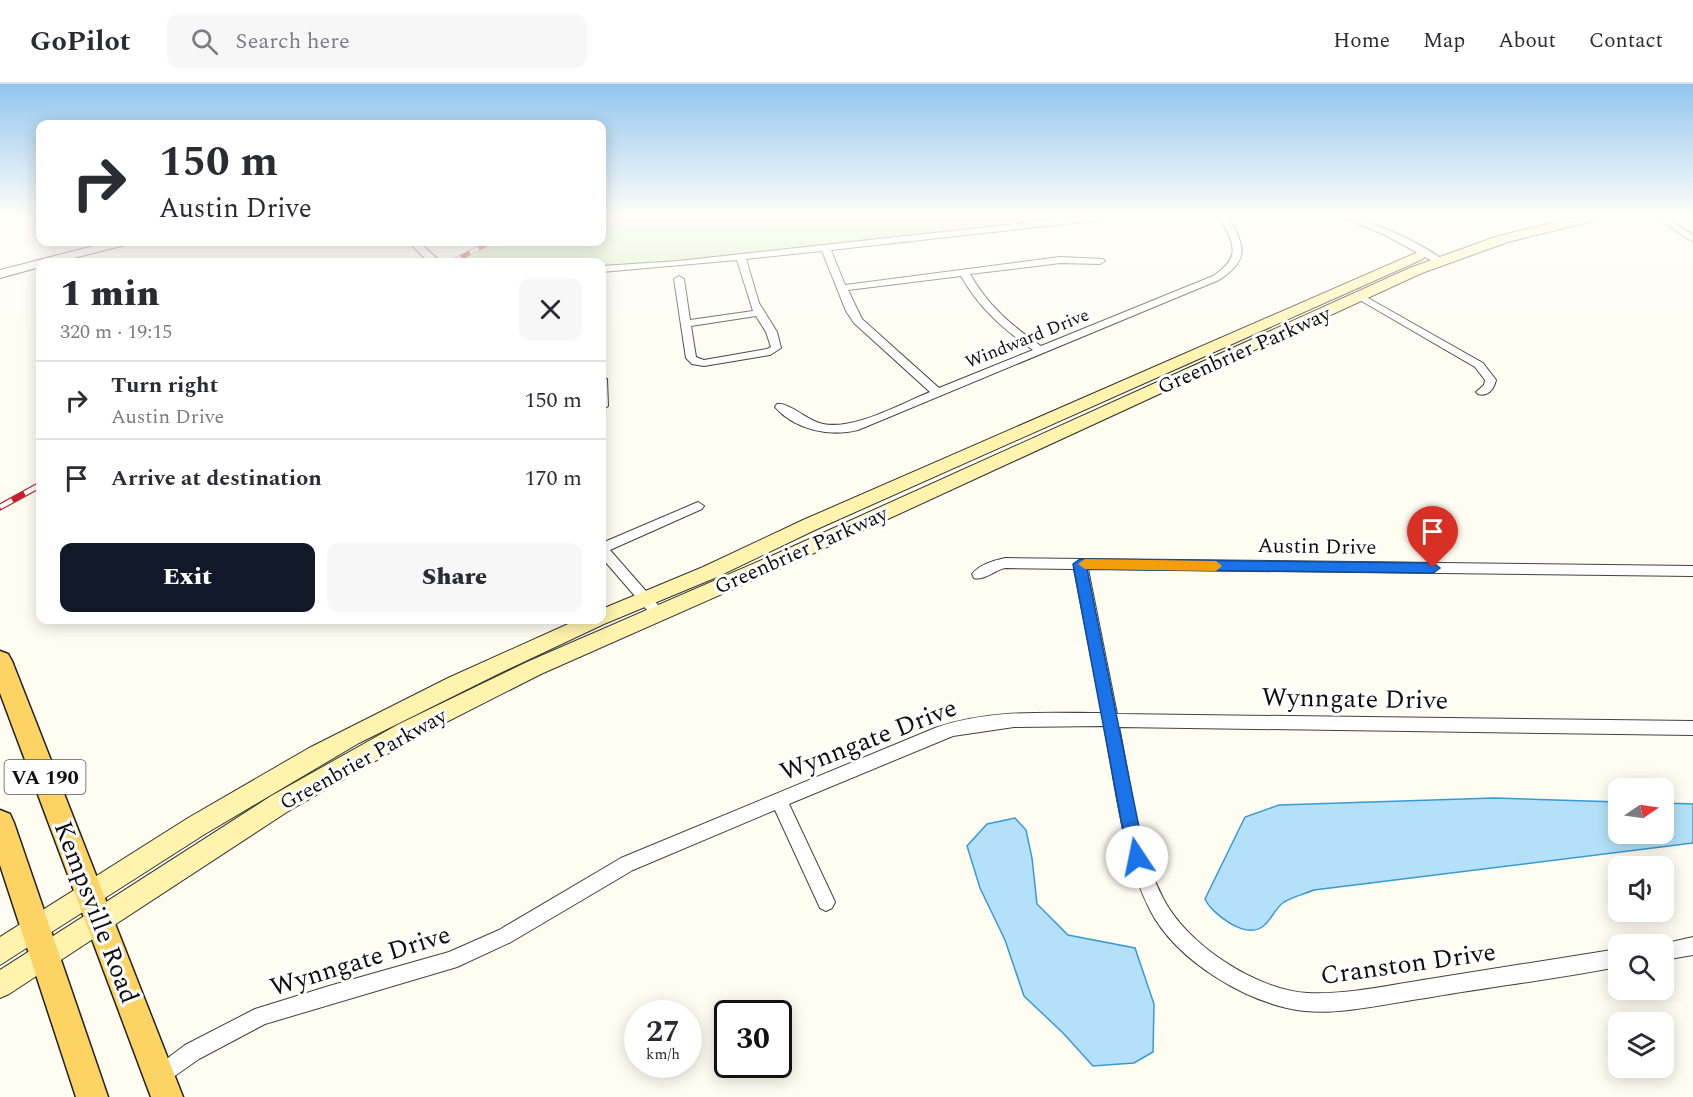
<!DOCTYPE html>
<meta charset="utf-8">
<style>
:root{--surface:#fff;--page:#f7f7f7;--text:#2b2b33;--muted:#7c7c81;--line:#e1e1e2;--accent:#111827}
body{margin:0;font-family:Spectral,serif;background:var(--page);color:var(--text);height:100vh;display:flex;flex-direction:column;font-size:22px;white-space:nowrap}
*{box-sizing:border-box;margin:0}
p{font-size:20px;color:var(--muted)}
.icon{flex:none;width:33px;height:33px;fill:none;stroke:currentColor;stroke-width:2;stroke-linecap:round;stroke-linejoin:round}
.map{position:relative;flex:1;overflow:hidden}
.panel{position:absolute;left:36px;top:174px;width:570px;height:366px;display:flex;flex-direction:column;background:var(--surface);border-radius:12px;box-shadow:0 3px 15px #0003}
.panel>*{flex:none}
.hud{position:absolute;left:36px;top:36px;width:570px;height:126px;border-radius:12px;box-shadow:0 3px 15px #0003;background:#fff;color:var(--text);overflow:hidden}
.needle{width:39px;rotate:77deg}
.buttons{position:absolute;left:1608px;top:694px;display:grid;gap:12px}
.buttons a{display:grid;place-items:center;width:66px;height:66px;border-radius:12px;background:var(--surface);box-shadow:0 3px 15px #0003;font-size:30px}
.speed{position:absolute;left:624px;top:916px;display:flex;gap:12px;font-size:30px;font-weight:700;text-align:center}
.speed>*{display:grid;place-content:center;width:78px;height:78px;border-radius:50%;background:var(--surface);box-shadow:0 3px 15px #0003;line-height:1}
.speed small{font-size:15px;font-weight:400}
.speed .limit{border:3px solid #111;border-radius:9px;background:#fff;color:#111}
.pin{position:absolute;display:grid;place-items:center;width:51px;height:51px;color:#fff;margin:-62px -26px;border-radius:50% 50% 50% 0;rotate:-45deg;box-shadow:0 0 6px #0007}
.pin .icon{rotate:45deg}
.me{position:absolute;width:66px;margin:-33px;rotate:349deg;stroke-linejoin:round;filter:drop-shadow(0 0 4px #0008)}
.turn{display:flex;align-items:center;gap:21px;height:126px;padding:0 24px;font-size:27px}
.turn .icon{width:78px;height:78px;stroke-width:2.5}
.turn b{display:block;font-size:42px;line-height:51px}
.round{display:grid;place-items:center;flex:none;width:63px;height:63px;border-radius:12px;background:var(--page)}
.overview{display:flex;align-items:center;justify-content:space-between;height:102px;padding:0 24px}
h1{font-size:36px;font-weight:800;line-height:45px}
.cta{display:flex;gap:12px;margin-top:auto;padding:12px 24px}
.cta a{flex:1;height:69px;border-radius:12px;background:var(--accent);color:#fff;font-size:24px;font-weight:800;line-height:69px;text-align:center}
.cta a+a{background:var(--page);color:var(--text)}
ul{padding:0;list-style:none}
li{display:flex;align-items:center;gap:18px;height:78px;padding:0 24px;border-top:2px solid var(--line)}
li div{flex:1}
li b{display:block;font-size:22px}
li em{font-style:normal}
header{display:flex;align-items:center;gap:36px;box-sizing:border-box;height:84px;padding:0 30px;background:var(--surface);border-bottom:2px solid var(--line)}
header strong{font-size:28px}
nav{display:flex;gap:33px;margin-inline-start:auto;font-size:21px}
.search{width:420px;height:54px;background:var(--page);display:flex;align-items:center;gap:15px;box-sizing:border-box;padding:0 21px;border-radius:12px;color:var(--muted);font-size:22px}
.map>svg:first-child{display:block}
</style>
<header>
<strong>GoPilot</strong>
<div class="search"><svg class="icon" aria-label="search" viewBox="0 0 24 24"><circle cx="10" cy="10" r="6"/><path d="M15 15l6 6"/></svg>Search here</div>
<nav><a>Home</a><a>Map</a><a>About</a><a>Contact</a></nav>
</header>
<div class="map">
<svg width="1693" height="1013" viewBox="0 0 1693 1013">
<rect width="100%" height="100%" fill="#fffcf2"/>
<!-- green -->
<path fill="#d5ecb9" d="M 602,133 L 1076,133 L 629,182 L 509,175 L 474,178 L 466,175 L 498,158 L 602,158 Z"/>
<!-- water -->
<g fill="#b4e1f9" stroke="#389ad3" stroke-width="1.5">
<path d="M 1494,714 L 1618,718 L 1618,750 L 1664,750 L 1664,719 L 1693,720 L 1693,759 L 1314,806 C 1305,810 1292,813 1284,818 C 1275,824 1271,837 1262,843 C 1245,855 1212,830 1205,815 L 1245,733 L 1279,721 Z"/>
<path d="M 1015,734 L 1026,746 L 1032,774 L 1037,820 L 1068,851 L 1135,864 L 1154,920 L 1153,968 L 1134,979 L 1093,982 L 1063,949 L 1024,912 L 1005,856 L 980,804 L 967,762 L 987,740 Z"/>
</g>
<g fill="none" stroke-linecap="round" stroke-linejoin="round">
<defs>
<g id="minor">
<path d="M 1079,133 L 1104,133 L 1100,136 L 831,166 L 845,201 L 1060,173 L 1103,175 L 1105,177 L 1100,180 L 1060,179 L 970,190 C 988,222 1012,242 1041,262 L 1213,192 C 1243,172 1233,160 1220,133 L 1228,133 C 1245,161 1250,176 1219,196 L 858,346 C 830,353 795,346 775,323 L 777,320 C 789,318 809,338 823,340 C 855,346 900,320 930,308 L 854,239 L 846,227 L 822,167 L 746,175 L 759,219 L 777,248 L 781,264 L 770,271 L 704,282 L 692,280 L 686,274 L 674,195 L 679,192 L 684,195 L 690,236 L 753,227 L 737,176 L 602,188 L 602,182 L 678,177 ZM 961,192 C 979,224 1003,245 1033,266 L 939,304 L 862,235 L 848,206 ZM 756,232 L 766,248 L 771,263 L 767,265 L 704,276 L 696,273 L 691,242 Z"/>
<path d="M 1342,133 C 1366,133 1426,161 1444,177 L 1436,179 L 1385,151 Z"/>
<path d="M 1655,133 L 1665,133 L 1693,151 L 1693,158 Z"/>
<path d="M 409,158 L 419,158 L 441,178 C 426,179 419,169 409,158 Z"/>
<path d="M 1361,210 L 1483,279 L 1496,296 C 1494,305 1488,313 1478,310 L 1476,308 L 1484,301 L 1485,296 L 1475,283 L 1358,215 L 1356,213 Z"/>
<path d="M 602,292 L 607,295 L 608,322 L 602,326 Z"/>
<path d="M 698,418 L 704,422 L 702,425 L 610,466 L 666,530 L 664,534 L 654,534 L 602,474 L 602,459 Z"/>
<path d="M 1005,474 L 1693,482 L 1693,492 L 1088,485 L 1117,630 L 1693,637 L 1693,651 L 1119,643 C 1131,699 1136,762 1163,814 C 1186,860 1256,906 1307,909 C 1347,911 1389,901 1429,895 C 1492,885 1555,875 1618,865 L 1618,883 C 1555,895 1490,903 1426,914 C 1390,919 1341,931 1305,927 C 1249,921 1176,877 1150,826 C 1122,770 1116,704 1104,642 L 1014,643 L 953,652 L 789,720 L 835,818 L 832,824 L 826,827 L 820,824 L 775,726 L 633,786 L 511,858 L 457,883 L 265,940 L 199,975 L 159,1003 L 152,1000 L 149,993 L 152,986 L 185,961 L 255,925 L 329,902 L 449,868 L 499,846 L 621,774 L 935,644 C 988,625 1046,629 1102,629 L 1074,485 L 1005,484 C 995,486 984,497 974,494 L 972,490 C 980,480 993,477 1005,474 Z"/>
<path d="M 1693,853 L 1693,871 L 1664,876 L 1664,861 L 1658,861 Z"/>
</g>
<path id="tertiary" d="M 109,158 L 127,158 L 125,161 L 58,178 L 40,178 L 40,183 L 0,194 L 0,186 Z"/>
<g id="secondary">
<path d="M 1578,133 L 1598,133 L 1597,136 L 1508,158 L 1422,189 L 799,476 L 541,590 L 415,654 L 287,728 L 9,910 L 0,914 L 0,886 L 271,712 L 399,640 L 527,578 L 785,466 L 1412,183 L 1498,152 Z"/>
<path d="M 1418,168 L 1425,172 L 1423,175 L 815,446 L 717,493 L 604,540 L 498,590 L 359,659 L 205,750 L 0,881 L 0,853 L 188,734 L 309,664 L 448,594 L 577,536 L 602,536 L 602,525 L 703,483 L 803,436 Z"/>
</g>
<g id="primary">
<path d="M 0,567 L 8,570 L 12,577 L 183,1013 L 151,1013 L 0,609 Z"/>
<path d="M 0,726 L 10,730 L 14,739 L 108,1013 L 76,1013 L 0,781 Z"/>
</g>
</defs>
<!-- minor casing -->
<use href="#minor" stroke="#424242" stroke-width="2"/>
<!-- tertiary casing -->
<use href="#tertiary" stroke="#424242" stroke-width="2"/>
<!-- secondary casing -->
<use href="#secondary" stroke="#313131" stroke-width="2"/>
<!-- primary casing -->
<use href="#primary" stroke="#202020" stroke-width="3"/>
<!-- minor -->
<use href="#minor" fill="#fff" fill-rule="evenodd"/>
<!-- tertiary -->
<use href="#tertiary" fill="#fff" fill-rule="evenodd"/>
<!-- secondary -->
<use href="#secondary" fill="#fff3ad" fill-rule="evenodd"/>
<!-- primary -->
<use href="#primary" fill="#fdd364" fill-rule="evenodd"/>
<defs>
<path id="rail-far1" d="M 452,178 L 491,158"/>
<path id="rail" d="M 0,423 L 40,401"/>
</defs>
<!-- rail-far1 casing -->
<use href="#rail-far1" stroke="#c6212e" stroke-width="5"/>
<!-- rail casing -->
<use href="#rail" stroke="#c6212e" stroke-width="7"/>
<!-- rail-far1 -->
<use href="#rail-far1" stroke="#fff" stroke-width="4" stroke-dasharray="10" stroke-linecap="butt"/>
<!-- rail -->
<use href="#rail" stroke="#fff" stroke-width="4.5" stroke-dasharray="14" stroke-linecap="butt"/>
</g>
<!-- sky -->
<linearGradient id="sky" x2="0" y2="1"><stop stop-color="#93c6ef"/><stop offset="0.48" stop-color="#fffef9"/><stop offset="1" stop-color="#fffef9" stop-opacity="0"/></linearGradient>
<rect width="1693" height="275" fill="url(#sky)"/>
<!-- route -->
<path fill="#1a73e8" stroke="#114b97" stroke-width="1.5" d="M 1080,475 L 1433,479 L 1440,484 L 1433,489 L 1087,485 L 1145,773 L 1143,779 L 1137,781 L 1131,779 L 1128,773 L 1073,480 Z"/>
<!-- slow -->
<path fill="#f59e0b" d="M 1085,475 L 1216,477 L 1222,482 L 1216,487 L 1085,485 L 1078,480 Z"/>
<g text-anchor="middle" stroke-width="6" stroke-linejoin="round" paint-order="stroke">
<!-- far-street labels -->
<g font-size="18" fill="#0f0f0f" stroke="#fff">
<text transform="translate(1027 254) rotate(-22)" y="6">Windward Drive</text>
</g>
<!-- shield labels -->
<rect fill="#fff" stroke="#575757" stroke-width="1.5" x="4.5" y="676" width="81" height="34" rx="4.5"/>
<g font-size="20" font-weight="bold" fill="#0f0f0f">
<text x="45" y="700">VA 190</text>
</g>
<!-- street labels -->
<g font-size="21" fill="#0f0f0f" stroke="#fff">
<text transform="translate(1244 266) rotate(-24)" y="7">Greenbrier Parkway</text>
<text transform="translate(1317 462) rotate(1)" y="7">Austin Drive</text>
<text transform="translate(801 466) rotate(-24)" y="7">Greenbrier Parkway</text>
<text transform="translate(363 675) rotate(-29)" y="7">Greenbrier Parkway</text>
</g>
<!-- near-street labels -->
<g font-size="26" fill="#0f0f0f" stroke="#fff">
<text transform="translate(1355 614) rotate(1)" y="9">Wynngate Drive</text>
<text transform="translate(868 655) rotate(-21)" y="9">Wynngate Drive</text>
<text transform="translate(97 828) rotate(69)" y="9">Kempsville Road</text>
<text transform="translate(360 876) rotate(-17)" y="9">Wynngate Drive</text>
<text transform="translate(1408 879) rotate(-8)" y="9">Cranston Drive</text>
</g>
</g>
</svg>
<div class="buttons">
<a><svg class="needle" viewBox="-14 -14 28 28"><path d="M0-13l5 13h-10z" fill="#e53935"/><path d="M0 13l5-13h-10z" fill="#7c7c81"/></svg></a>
<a><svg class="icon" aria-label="sound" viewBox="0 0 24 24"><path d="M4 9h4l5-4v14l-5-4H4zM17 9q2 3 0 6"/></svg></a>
<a><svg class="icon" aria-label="search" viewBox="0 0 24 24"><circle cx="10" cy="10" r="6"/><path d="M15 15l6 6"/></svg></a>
<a><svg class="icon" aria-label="layers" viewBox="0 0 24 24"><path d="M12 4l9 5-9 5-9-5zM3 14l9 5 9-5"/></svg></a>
</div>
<div class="speed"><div>27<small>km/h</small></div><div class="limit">30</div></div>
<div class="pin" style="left:1433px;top:484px;background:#d93025"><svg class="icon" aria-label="arrive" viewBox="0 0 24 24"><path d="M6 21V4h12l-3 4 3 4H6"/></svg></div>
<svg class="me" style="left:1137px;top:773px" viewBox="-20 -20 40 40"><circle r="19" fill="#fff"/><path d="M0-13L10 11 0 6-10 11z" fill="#1a73e8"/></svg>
<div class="hud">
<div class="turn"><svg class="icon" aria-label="right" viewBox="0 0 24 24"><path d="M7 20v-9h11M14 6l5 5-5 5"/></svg><div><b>150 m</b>Austin Drive</div></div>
</div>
<section class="panel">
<div class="overview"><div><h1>1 min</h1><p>320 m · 19:15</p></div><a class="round"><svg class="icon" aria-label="close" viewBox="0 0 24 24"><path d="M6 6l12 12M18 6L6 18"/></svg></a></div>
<ul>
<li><svg class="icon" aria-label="right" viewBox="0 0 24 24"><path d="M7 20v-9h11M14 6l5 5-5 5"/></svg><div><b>Turn right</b><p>Austin Drive</p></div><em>150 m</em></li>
<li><svg class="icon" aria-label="arrive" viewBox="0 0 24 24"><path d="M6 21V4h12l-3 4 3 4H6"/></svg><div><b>Arrive at destination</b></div><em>170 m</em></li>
</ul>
<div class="cta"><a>Exit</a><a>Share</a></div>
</section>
</div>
